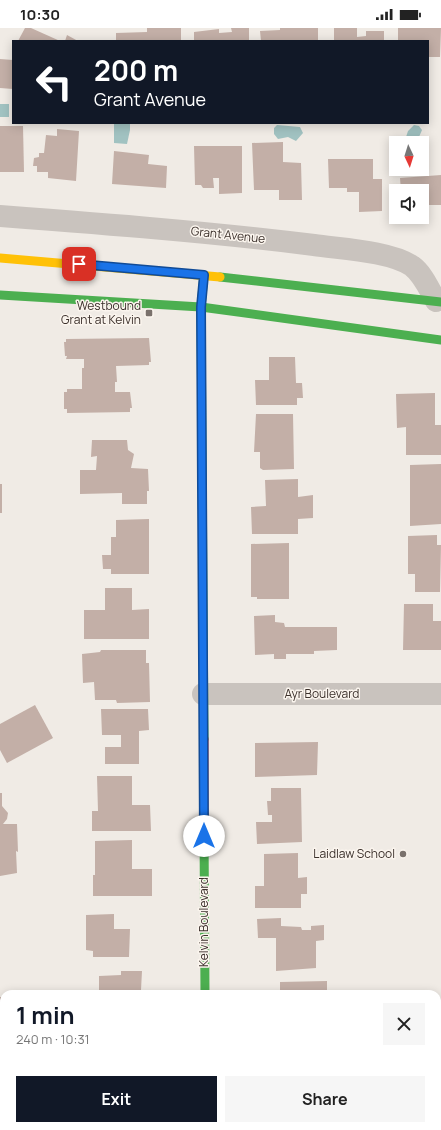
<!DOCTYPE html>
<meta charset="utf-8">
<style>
:root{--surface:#fff;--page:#f6f6f6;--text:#222;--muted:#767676;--accent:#111827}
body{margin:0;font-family:Manrope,sans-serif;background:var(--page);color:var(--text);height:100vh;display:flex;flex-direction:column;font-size:15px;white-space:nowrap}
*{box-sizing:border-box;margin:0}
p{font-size:13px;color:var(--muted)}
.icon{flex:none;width:22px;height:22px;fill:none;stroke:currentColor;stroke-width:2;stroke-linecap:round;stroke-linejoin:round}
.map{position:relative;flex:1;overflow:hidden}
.details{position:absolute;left:0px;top:962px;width:441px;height:140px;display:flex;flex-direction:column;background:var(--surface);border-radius:12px 12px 0 0;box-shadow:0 2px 10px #0003}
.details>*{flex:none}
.hud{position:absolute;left:12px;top:12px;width:417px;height:84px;border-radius:0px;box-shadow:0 2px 10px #0003;background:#111827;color:#fff;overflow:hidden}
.needle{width:26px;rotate:176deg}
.tools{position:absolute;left:389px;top:108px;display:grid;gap:8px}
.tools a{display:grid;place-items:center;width:40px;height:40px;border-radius:0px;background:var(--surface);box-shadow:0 2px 10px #0003;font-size:20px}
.pin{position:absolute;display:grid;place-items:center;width:34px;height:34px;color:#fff;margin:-17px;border-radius:8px;box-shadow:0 2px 6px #0006}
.me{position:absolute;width:44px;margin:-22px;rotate:0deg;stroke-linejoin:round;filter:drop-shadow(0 0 3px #0008)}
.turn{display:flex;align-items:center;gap:14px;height:84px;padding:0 16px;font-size:18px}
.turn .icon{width:52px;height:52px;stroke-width:2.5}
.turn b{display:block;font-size:28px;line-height:34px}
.round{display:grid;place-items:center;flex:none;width:42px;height:42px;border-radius:0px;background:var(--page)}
.head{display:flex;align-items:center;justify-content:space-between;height:68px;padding:0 16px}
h1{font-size:24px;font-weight:700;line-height:30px;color:var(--accent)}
.action{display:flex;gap:8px;margin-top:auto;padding:8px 16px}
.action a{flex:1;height:46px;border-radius:0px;background:var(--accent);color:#fff;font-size:16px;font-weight:700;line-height:46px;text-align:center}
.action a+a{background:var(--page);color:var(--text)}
.status{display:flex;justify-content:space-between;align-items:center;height:28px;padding:0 20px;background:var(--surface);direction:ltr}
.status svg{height:11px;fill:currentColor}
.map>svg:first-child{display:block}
</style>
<div class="status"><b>10:30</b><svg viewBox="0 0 49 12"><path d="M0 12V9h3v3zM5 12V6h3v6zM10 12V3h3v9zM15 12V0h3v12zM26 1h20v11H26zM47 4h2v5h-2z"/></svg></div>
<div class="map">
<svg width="441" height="1102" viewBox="0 0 441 1102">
<rect width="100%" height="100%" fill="#f0ebe5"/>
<!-- water -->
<g fill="#a1c2c1">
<rect x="0" y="76" width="9" height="13"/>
<path d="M 114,95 L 130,95 L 130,102 L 127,116 L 114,115 Z"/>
<path d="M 277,97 L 300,99 L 303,105 L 296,113 L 288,109 L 278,111 L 274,106 L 274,100 Z"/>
<path d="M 414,97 L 419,98 L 422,102 L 419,109 L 420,115 L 404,115 L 408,103 Z"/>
</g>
<!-- building -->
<g fill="#c3afa7">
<path d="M 25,0 L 31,0 L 60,13 L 18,13 Z"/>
<path d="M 147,0 L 181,0 L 181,13 L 116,13 L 116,5 L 147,4 Z"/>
<path d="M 231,0 L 249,0 L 249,13 L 194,13 L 194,4 L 219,1 L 219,5 L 232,4 Z"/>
<path d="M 280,0 L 318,0 L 318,13 L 261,13 L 260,3 L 280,2 Z"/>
<path d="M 334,0 L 357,0 L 357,9 L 366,8 L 366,3 L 384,3 L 384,13 L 334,13 Z"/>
<path d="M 398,0 L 441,0 L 440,29 L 428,29 L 428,13 L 398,13 Z"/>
<path d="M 67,7 L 78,13 L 65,13 Z"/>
<path d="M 0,31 L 13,32 L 13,61 L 0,60 Z"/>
<path d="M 0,98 L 23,98 L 24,144 L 0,144 Z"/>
<path d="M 57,101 L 79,103 L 76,153 L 48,150 L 48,144 L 37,144 L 37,138 L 33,138 L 34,130 L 39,129 L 39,125 L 44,125 L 46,107 L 57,108 Z"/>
<path d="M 283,114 L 283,134 L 301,135 L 302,172 L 279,172 L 279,162 L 254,162 L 252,115 Z"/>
<path d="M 194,118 L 242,118 L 242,165 L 219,166 L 219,150 L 213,150 L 214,160 L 203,160 L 201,157 L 195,157 Z"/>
<path d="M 114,123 L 149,127 L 148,136 L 167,138 L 166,160 L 112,156 Z"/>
<path d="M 328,131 L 373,131 L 373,151 L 382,151 L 382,183 L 359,184 L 359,164 L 347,164 L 347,160 L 329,160 Z"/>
<path d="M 441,147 L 441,177 L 426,177 L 426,181 L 422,181 L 422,163 L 401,163 L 400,150 Z"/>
<path d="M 149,310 L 151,334 L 149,334 L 149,337 L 116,338 L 117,354 L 115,354 L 115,364 L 130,364 L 132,380 L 130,380 L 130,384 L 67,385 L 67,381 L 64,381 L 64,364 L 67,364 L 67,361 L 82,361 L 82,340 L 84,340 L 84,331 L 66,331 L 67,328 L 65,328 L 64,314 L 66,314 L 66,311 Z"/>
<path d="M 269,329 L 295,329 L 296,355 L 302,355 L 303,370 L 297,370 L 297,377 L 256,377 L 255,352 L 269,352 Z"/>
<path d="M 435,365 L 435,397 L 441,397 L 441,427 L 406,427 L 406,399 L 397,400 L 396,366 Z"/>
<path d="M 256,386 L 293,386 L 294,441 L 263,442 L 260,440 L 260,424 L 254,424 Z"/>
<path d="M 92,412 L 127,412 L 128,422 L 134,426 L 131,440 L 148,441 L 149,463 L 147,463 L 147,476 L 122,476 L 122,465 L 80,466 L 80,442 L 96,442 L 97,428 L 91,429 Z"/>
<path d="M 441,436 L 441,496 L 410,498 L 410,437 Z"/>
<path d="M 298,451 L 298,469 L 313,467 L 313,490 L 298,491 L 298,506 L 252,506 L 251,479 L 266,478 L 265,452 Z"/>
<rect x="0" y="456" width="2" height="29"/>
<path d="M 149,491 L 149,546 L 111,546 L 111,541 L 103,541 L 102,527 L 111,527 L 111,509 L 116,509 L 116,492 Z"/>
<path d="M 437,507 L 437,517 L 441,517 L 440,564 L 415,564 L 415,546 L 408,546 L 408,508 Z"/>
<path d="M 289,515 L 289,571 L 257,571 L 257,569 L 251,569 L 251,516 Z"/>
<path d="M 105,560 L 132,560 L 132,582 L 149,581 L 149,611 L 84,611 L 84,582 L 105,582 Z"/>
<path d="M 404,576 L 433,576 L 433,593 L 441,593 L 441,622 L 403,622 Z"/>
<path d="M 275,587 L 275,594 L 284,595 L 285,599 L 337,599 L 337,622 L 314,623 L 314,626 L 286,626 L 286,631 L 274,631 L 274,626 L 255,627 L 254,588 Z"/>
<path d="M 101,622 L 146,622 L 146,635 L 149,635 L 150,674 L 117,675 L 116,672 L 95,672 L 94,654 L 83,655 L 82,626 L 100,624 Z"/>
<path d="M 35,677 L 53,710 L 7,735 L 0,722 L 0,696 Z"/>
<path d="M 101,681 L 148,681 L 149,702 L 139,703 L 139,736 L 105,736 L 105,719 L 121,719 L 121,707 L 102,707 Z"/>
<path d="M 318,714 L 317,747 L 255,749 L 255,715 Z"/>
<path d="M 97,748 L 132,748 L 132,777 L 150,777 L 151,803 L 92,803 L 92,783 L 98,783 Z"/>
<path d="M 271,760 L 301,760 L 302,814 L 257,816 L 256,794 L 272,794 L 272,787 L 268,787 L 267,773 L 271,773 Z"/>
<path d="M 0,765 L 2,765 L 2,778 L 8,785 L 7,791 L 3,796 L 17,796 L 18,824 L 16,823 L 17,845 L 0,848 Z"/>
<path d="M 132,812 L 132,841 L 152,841 L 152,868 L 93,868 L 93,847 L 95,847 L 95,813 Z"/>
<path d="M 298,825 L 298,850 L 307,849 L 307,866 L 301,866 L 301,880 L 255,880 L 255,858 L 264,858 L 264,826 Z"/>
<path d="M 114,886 L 114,901 L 130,901 L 129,929 L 93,929 L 93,923 L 86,922 L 86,887 Z"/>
<path d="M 281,890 L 281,898 L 301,899 L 302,902 L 311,902 L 311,898 L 324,897 L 324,912 L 316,913 L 316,940 L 276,943 L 276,910 L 258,910 L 257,891 Z"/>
<path d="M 121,943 L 142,943 L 141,962 L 133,962 L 134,966 L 99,966 L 99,948 L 121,947 Z"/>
<path d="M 327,953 L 327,966 L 280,966 L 280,954 Z"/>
<rect x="29" y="964" width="17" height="2"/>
<rect x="0" y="969" width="4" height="75"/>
<path d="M 0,1060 L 4,1060 L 4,1098 L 13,1098 L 13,1102 L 0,1102 Z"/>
<rect x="71" y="1098" width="57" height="4"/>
<rect x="256" y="1098" width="38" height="4"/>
</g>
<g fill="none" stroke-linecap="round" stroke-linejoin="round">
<!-- street -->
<g stroke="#c9c3be" stroke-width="22">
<path d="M 0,188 C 105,196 210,204 314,217 C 341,221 390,223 412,238 C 423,246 429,261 436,273"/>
<path d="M 203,666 L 441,666"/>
<path d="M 206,1098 L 206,1102"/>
</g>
<!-- fast -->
<g stroke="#4caf50" stroke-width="9">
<path d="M 220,249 L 441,274"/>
<path d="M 0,267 L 201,279 L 441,312"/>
<path d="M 204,711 L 201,279 L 204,247"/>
<path d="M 204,803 L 205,966"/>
</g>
<!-- slow -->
<path stroke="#ffc107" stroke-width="9" d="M 0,230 L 220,249"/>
<!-- jam -->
<path stroke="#c62828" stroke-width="9" d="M 204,711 L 204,803"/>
</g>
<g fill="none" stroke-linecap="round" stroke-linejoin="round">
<defs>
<path id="route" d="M 79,236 L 204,247 L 201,279 L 204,808"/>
</defs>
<!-- route casing -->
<use href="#route" stroke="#114b97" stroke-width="10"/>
<!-- route -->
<use href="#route" stroke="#1a73e8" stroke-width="7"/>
</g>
<!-- markers -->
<g fill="#7a716c" stroke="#fbf5ee" stroke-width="1.5">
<rect x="145" y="281" width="8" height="8" rx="2"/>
<circle cx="403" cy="826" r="4"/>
</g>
<g text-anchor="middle" stroke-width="3" stroke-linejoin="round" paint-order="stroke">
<!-- street labels -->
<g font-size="12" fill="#3b302b" stroke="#fbf5ee">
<text transform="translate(228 207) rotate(6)" y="4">Grant Avenue</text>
<text x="322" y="670">Ayr Boulevard</text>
<text transform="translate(204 894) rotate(-90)" y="4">Kelvin Boulevard</text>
</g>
<!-- poi labels -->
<g font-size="12" fill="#3b302b" stroke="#fbf5ee" text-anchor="end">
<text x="141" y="282">Westbound<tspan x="141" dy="14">Grant at Kelvin</tspan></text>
<text x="395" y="830">Laidlaw School</text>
</g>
</g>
</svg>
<div class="tools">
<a><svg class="needle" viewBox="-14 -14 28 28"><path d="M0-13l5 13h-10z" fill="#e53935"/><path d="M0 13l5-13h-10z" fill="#767676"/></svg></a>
<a><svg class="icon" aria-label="sound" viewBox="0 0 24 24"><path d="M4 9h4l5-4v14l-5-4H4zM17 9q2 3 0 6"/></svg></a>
</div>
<div class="pin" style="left:79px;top:236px;background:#d93025"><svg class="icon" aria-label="arrive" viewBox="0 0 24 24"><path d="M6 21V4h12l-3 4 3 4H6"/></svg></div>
<svg class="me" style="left:204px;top:808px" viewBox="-20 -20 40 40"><circle r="19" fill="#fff"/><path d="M0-13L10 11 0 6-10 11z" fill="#1a73e8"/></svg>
<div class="hud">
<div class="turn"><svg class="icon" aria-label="left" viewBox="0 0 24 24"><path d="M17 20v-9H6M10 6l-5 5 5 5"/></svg><div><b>200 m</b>Grant Avenue</div></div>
</div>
<section class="details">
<div class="head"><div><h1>1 min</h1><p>240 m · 10:31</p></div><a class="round"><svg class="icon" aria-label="close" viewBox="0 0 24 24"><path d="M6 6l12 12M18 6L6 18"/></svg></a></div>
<div class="action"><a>Exit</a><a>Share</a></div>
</section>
</div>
